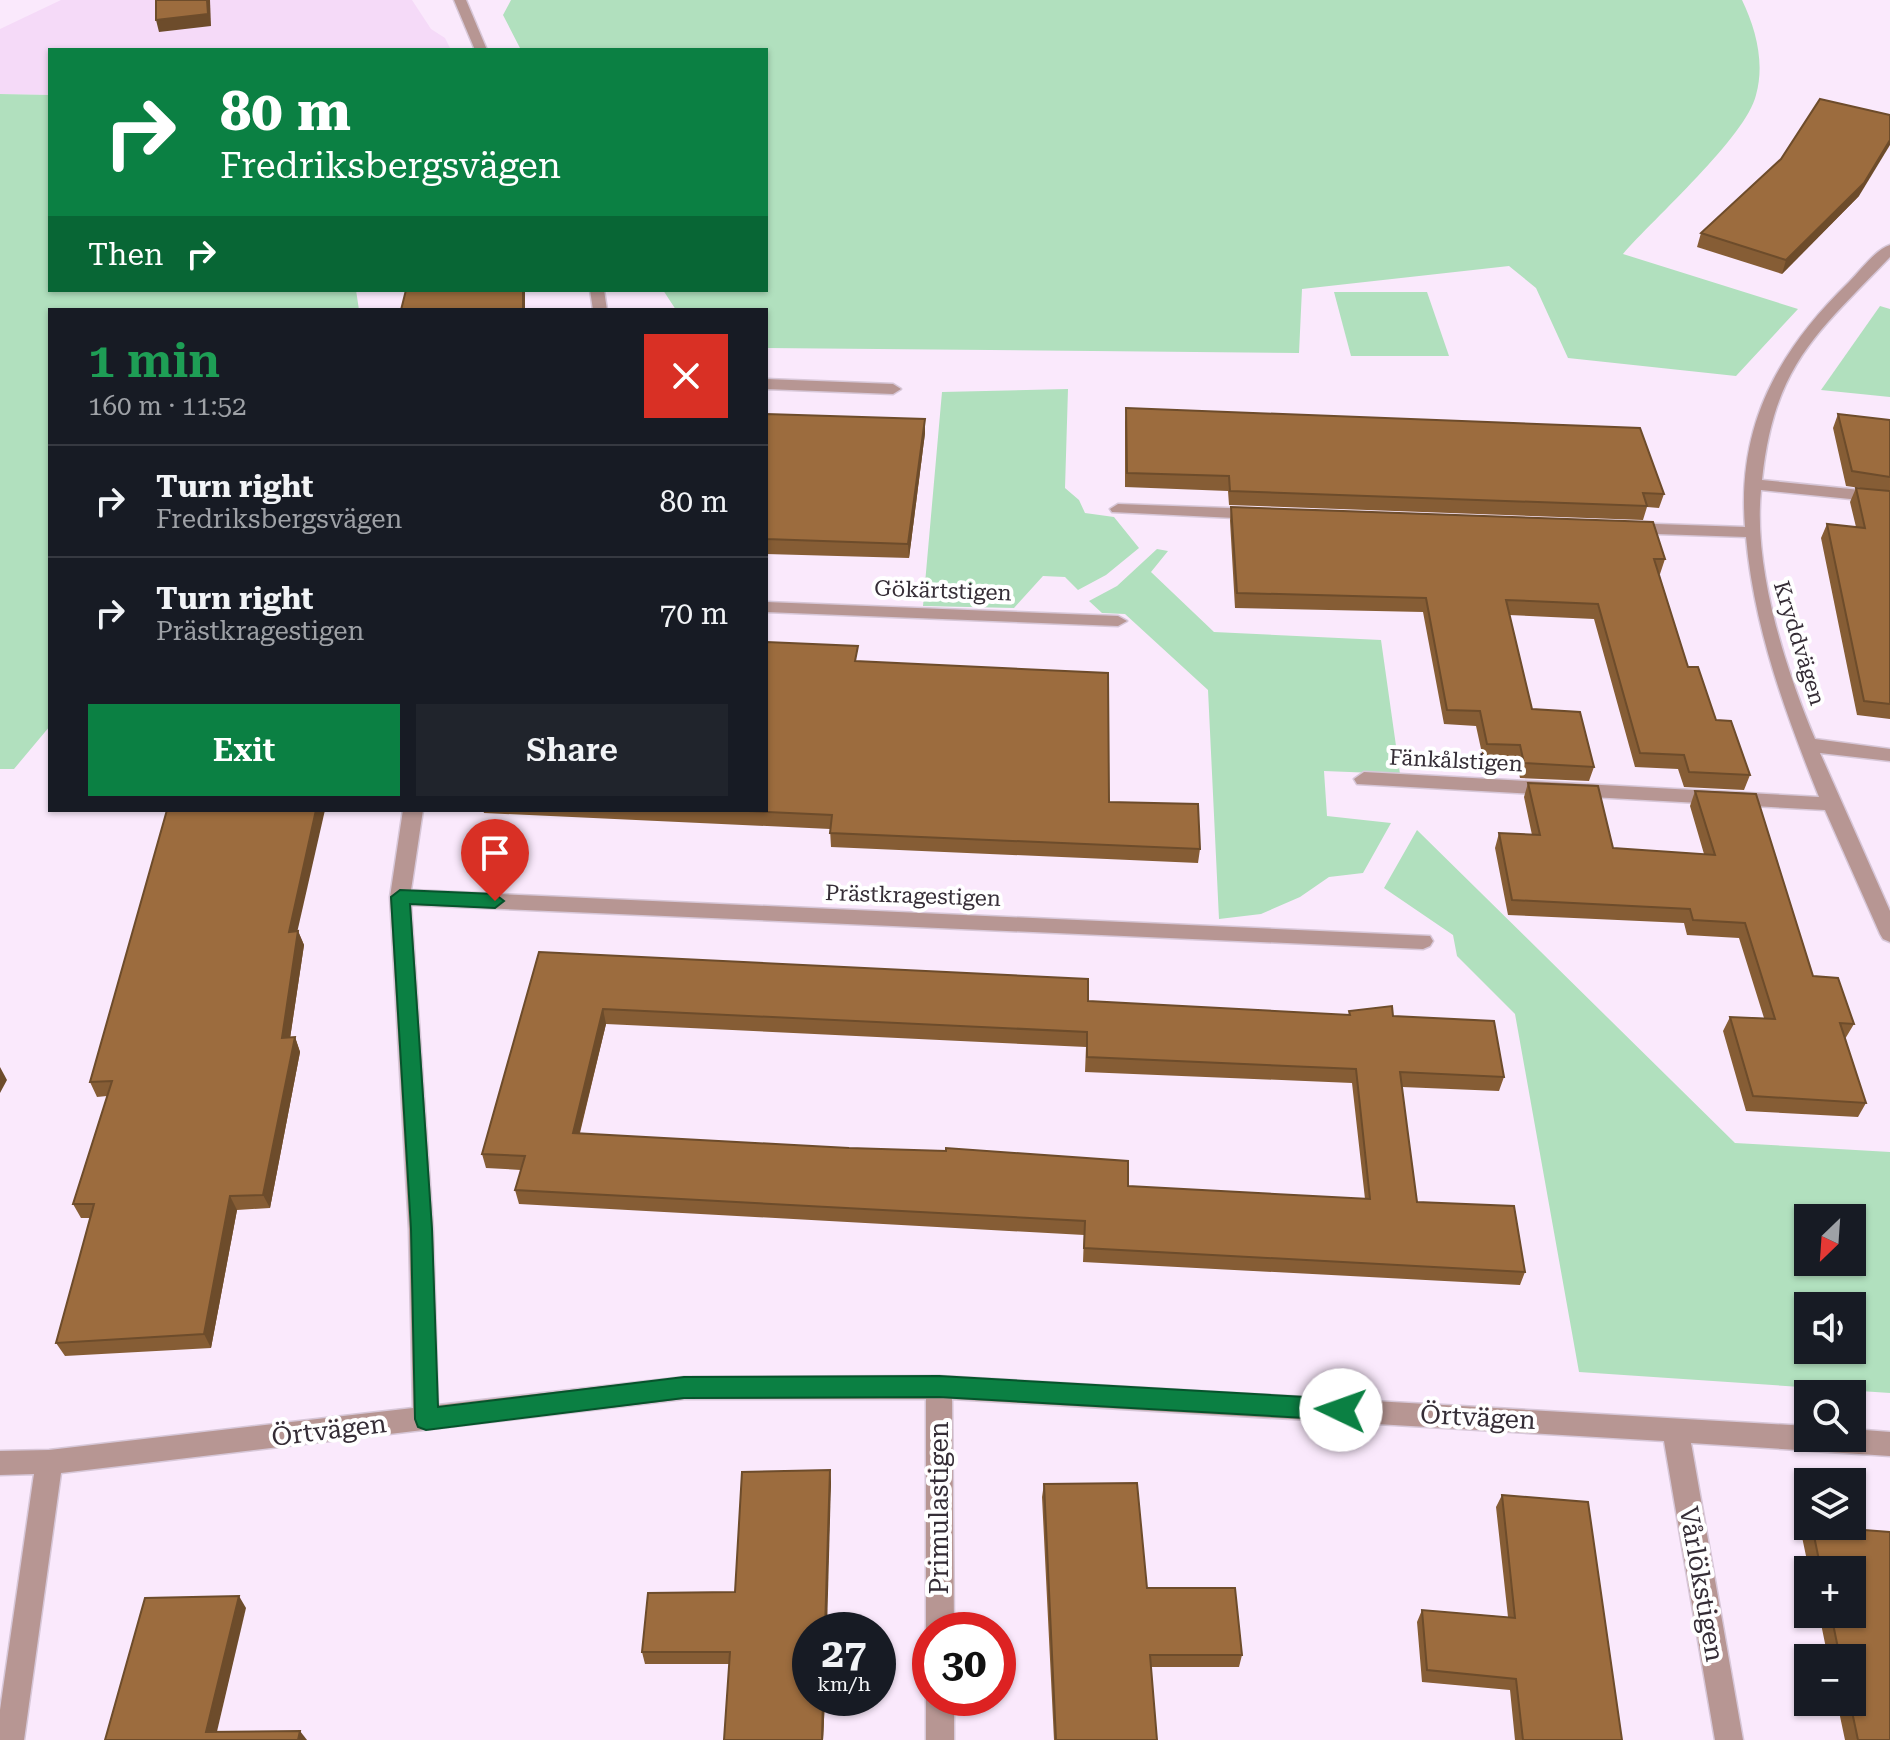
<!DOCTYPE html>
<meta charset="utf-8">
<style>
:root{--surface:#171b24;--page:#20242c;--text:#f1f3f6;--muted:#9ea1a6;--line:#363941;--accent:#0b8043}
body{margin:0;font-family:"Roboto Serif",serif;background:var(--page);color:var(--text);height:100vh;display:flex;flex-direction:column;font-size:30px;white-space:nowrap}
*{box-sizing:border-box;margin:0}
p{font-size:26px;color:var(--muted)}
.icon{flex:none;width:44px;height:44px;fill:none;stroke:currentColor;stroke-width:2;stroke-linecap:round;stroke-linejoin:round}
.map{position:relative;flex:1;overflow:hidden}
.side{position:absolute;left:48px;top:308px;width:720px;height:504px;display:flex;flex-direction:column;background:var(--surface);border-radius:0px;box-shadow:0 2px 6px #0004}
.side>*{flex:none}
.top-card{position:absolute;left:48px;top:48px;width:720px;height:244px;border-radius:0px;box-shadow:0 2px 6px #0004;background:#0b8043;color:#fff;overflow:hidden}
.needle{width:52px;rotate:205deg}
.controls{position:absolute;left:1794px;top:1204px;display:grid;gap:16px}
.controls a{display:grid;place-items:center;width:72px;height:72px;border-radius:0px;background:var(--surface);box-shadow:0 2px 6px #0004;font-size:40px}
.speed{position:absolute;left:792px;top:1612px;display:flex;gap:16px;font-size:40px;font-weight:700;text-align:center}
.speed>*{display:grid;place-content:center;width:104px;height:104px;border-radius:50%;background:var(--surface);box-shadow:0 2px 6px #0004;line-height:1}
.speed small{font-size:20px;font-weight:400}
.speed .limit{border:12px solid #d22;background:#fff;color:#111}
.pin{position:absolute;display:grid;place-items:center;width:68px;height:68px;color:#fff;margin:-82px -34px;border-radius:50% 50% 50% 0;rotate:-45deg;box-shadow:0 0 8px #0007}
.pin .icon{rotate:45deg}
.me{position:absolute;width:88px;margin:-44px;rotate:273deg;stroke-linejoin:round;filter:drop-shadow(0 0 6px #0008)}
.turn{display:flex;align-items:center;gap:28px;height:168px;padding:0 40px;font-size:36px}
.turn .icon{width:104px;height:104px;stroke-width:2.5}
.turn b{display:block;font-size:56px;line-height:68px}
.then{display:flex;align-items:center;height:76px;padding:0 40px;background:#0003;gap:16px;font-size:30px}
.round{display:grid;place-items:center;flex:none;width:84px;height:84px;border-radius:0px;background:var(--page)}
.head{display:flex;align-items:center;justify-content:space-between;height:136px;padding:0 40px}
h1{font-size:48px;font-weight:600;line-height:60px;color:#1e9e55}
.button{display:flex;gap:16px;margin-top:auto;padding:16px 40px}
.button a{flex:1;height:92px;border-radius:0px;background:var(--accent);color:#fff;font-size:32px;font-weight:600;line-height:92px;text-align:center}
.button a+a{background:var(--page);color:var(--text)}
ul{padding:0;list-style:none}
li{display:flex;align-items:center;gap:24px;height:112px;padding:0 40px;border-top:2px solid var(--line)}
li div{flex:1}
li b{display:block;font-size:30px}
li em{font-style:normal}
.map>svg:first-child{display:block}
</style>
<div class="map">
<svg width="1890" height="1740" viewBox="0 0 1890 1740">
<rect width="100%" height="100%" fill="#fae9fc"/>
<!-- built -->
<path fill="#f5daf8" d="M 61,0 L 412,0 L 431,29 L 445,38 L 451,50 L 50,50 L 50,95 L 0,94 L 0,29 Z"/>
<!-- green -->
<g fill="#b1e0be" fill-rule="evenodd">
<path d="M 511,0 L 1742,0 C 1756,29 1765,63 1756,95 C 1746,137 1654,218 1623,254 L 1798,309 L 1736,376 L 1568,358 L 1536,288 L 1509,266 L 1302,289 L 1299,353 L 766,348 L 766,310 L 676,310 L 663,290 L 766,290 L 766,50 L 521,50 L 503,15 Z"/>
<path d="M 0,94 L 50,95 L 50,290 L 356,290 L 359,310 L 50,310 L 50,726 L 14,769 L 0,769 Z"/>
<path d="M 1334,292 L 1427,292 L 1449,356 L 1351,356 Z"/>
<path d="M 1880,306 L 1890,309 L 1890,397 L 1821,390 Z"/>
<path d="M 1068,389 L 1065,488 L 1079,500 L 1085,513 L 1114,517 L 1139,548 L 1106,575 L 1078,590 L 1065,577 L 1043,576 L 1014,608 L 923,606 L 942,392 Z"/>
<path d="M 1157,549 L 1168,551 L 1151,572 L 1214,632 L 1381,640 L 1400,774 L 1324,771 L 1327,816 L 1391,823 L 1363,873 L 1329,877 L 1300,897 L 1261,914 L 1219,919 L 1208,690 L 1125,614 L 1102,613 L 1089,601 L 1117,586 Z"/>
<path d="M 1417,830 L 1735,1143 L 1890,1152 L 1890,1393 L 1579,1372 L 1515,1014 L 1457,956 L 1453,935 L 1384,888 ZM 1852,1218 L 1852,1262 L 1808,1262 L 1808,1218 ZM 1852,1306 L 1852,1350 L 1808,1350 L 1808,1306 Z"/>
</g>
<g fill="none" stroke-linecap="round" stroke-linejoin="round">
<defs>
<g id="minor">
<path d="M 454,0 L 466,0 L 487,50 L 475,50 Z"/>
<path d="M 1890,245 L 1890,257 C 1815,335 1774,366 1762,480 L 1890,493 L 1890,503 L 1761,490 C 1753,568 1785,668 1815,739 L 1890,749 L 1890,761 L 1820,753 L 1890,911 L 1890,942 L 1883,939 L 1880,934 L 1825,810 L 1357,784 L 1354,779 L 1364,772 L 1819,797 C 1785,712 1754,628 1746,537 L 1627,533 L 1619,528 L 1627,523 L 1745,527 C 1737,425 1778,351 1849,282 C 1861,270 1875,250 1890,245 Z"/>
<path d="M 590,290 L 604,290 L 607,310 L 593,310 Z"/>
<path d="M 766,379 L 893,384 L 901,389 L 893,394 L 766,389 Z"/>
<path d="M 1118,504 L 1255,509 L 1263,514 L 1255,519 L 1112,512 L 1110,509 Z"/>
<path d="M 766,602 L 1118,616 L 1127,621 L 1118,626 L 766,612 Z"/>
<path d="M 403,810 L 423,810 L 411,890 L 1430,936 L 1433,941 L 1430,946 L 1423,949 L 411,905 L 433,1229 L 438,1405 L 684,1377 L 939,1376 L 1808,1426 L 1808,1438 L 1852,1438 L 1852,1429 L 1890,1432 L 1890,1456 L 1691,1443 L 1743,1740 L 1715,1740 L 1664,1441 L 952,1399 L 954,1630 L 930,1630 L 930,1639 L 926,1630 L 926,1399 L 684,1399 L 61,1473 L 24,1740 L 0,1740 L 0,1710 L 34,1474 L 0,1475 L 0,1451 L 49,1450 L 413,1408 L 409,1229 L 390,897 Z"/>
<path d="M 930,1688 L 930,1698 L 954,1698 L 954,1740 L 926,1740 L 926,1698 Z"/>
</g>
</defs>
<!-- minor casing -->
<use href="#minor" stroke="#d7c7d8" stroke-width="3"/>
<!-- minor -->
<use href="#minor" fill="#b79693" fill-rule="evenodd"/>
</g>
<!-- wall -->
<g fill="#865d35" fill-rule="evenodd">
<path d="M 1859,196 L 1782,274 L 1697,247 L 1701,233 Z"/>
<path d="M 1126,408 L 1664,494 L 1659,508 L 1647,507 L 1643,520 L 1229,505 L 1228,491 L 1125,487 L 1125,422 Z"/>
<path d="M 766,414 L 925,433 L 909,558 L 766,554 Z"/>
<path d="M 1838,414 L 1890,420 L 1890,719 L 1857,715 L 1821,538 L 1827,524 L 1856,527 L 1850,502 L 1856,488 L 1868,489 L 1846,486 L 1833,428 Z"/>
<path d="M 1231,507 L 1665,559 L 1660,574 L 1659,574 L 1688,667 L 1716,720 L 1750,775 L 1744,790 L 1684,787 L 1678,769 L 1635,767 L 1594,619 L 1509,615 L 1532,709 L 1594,767 L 1589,781 L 1520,778 L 1516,759 L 1483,758 L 1476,726 L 1444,724 L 1423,612 L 1235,608 L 1230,521 Z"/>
<path d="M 858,661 L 1109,802 L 1200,849 L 1198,863 L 831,847 L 830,829 L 484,813 L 483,810 L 766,810 Z"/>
<path d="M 1528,783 L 1613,848 L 1704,854 L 1690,806 L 1695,791 L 1813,976 L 1854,1024 L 1845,1039 L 1866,1103 L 1858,1117 L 1746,1111 L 1723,1031 L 1730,1017 L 1764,1018 L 1739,938 L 1687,935 L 1684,923 L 1508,915 L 1495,848 L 1499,833 L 1532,835 L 1524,797 Z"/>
<path d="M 298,931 L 304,945 L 290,1038 L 295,1037 L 300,1052 L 270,1208 L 237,1210 L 211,1348 L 65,1356 L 56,1343 L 90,1218 L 81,1218 L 73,1204 L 107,1096 L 97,1097 L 90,1082 Z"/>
<path d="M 539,952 L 1088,1001 L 1349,1015 L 1349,1011 L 1393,1016 L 1504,1077 L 1499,1091 L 1402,1087 L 1417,1202 L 1525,1272 L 1520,1285 L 1083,1262 L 1084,1235 L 519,1204 L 515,1190 L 521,1170 L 486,1168 L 482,1154 ZM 606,1024 L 1086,1047 L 1085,1072 L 1352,1083 L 1365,1199 L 1128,1186 L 580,1133 Z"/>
<path d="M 830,1470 L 831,1483 L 810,1698 L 825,1698 L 823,1740 L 729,1664 L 645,1664 L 642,1652 L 735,1592 Z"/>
<path d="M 1044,1484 L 1147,1588 L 1242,1655 L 1239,1667 L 1151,1667 L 1157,1740 L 1054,1740 L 1042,1497 Z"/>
<path d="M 1502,1495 L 1622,1740 L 1515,1740 L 1510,1690 L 1422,1682 L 1417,1622 L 1422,1610 L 1508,1617 L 1496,1507 Z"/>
<path d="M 1811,1526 L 1890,1532 L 1890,1740 L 1845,1740 L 1837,1702 L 1852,1702 L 1852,1658 L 1828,1658 L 1819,1614 L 1852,1614 L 1852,1570 L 1809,1570 L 1802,1537 Z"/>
</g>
<!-- shaded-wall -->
<g fill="#6d4c2b">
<path d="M 207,0 L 210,0 L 211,26 L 159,32 L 156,20 Z"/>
<path d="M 1890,140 L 1890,145 L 1859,196 L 1782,274 L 1786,260 Z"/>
<rect x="523" y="290" width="2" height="20"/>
<path d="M 925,419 L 925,433 L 909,558 L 908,544 Z"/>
<path d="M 316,810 L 325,810 L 294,946 L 289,932 Z"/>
<path d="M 298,931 L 304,945 L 288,1052 L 282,1038 Z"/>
<path d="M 603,1009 L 606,1024 L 576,1147 L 573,1133 Z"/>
<path d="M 295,1037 L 300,1052 L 270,1208 L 263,1195 Z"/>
<path d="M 0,1067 L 7,1080 L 0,1093 Z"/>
<path d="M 230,1196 L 237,1210 L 211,1348 L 204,1334 Z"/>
<path d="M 830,1470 L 831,1483 L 827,1630 L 825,1630 Z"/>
<path d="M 239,1596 L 246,1608 L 215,1740 L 206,1732 Z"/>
<path d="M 823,1698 L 825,1698 L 823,1740 L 822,1740 Z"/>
<path d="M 300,1731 L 307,1740 L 298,1740 Z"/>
</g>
<!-- building -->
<g fill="#9c6c3e" stroke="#6d4c2b" stroke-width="2" fill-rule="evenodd">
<path d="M 156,0 L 207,0 L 208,14 L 156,20 Z"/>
<path d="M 1820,99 L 1890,115 L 1890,140 L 1864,183 L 1786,260 L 1701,233 L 1781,159 Z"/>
<path d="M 406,290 L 523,290 L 523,310 L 401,310 Z"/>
<path d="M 1126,408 L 1640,428 L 1664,494 L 1643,493 L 1647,506 L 1230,491 L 1229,476 L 1127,473 Z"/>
<path d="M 766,414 L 925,419 L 908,544 L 766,539 Z"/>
<path d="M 1838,414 L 1890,420 L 1890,477 L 1852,471 Z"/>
<path d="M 1856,488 L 1890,491 L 1890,704 L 1864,701 L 1827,524 L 1865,528 Z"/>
<path d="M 1231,507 L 1653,522 L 1665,559 L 1654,559 L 1688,667 L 1698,667 L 1716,720 L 1731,721 L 1750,775 L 1689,772 L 1684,755 L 1640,753 L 1598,604 L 1506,600 L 1532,709 L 1580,712 L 1594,767 L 1524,763 L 1520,745 L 1487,744 L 1480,711 L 1447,710 L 1426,598 L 1237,593 Z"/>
<path d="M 766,642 L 858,646 L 855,661 L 1108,673 L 1109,802 L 1198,804 L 1200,849 L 830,833 L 832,815 L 727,810 L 766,810 Z"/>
<path d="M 1528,783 L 1598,786 L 1613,848 L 1715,855 L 1695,791 L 1756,794 L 1813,976 L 1838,978 L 1854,1024 L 1840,1023 L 1866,1103 L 1753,1096 L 1730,1017 L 1775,1019 L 1745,923 L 1693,920 L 1690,909 L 1512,900 L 1499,833 L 1540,835 Z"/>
<path d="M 167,810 L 316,810 L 289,932 L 298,931 L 282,1038 L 295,1037 L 263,1195 L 230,1196 L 204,1334 L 56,1343 L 94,1204 L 73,1204 L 112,1081 L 90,1082 Z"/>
<path d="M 539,952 L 1088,979 L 1088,1001 L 1350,1015 L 1349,1011 L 1392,1006 L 1393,1016 L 1494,1021 L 1504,1077 L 1400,1072 L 1408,1134 L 1417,1202 L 1514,1206 L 1525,1272 L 1084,1248 L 1085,1221 L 515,1190 L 525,1156 L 482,1154 ZM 603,1009 L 1087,1032 L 1087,1057 L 1356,1069 L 1370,1199 L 1128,1186 L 1128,1161 L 946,1148 L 946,1151 L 849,1148 L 573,1133 Z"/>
<path d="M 830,1470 L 825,1630 L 810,1630 L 810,1698 L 823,1698 L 822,1740 L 724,1740 L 730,1652 L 642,1652 L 648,1593 L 735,1592 L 742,1472 Z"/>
<path d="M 1137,1483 L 1147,1588 L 1235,1588 L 1242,1655 L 1150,1655 L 1157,1740 L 1056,1740 L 1044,1484 Z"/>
<path d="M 1502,1495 L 1588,1502 L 1622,1740 L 1523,1740 L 1516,1679 L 1427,1670 L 1422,1610 L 1515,1618 Z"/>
<path d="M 1812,1526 L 1890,1532 L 1890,1740 L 1858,1740 L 1850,1702 L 1852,1702 L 1852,1658 L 1840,1658 L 1831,1614 L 1852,1614 L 1852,1570 L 1821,1570 Z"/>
<path d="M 239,1596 L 206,1732 L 300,1731 L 298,1740 L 105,1740 L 145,1598 Z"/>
</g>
<!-- route -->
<path fill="#0b8043" stroke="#07532c" stroke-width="2" d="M 400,890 L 495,894 L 504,901 L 495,908 L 410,904 L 432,1229 L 438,1407 L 684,1377 L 939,1376 L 1341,1399 L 1349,1402 L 1353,1410 L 1349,1417 L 1341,1420 L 939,1397 L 684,1398 L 426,1430 L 418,1427 L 415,1419 L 411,1229 L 391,897 Z"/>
<g text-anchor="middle" stroke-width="8" stroke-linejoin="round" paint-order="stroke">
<!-- street labels -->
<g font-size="22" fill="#352d36" stroke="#fff">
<text transform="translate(943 590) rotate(2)" y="8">Gökärtstigen</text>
<text transform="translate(1800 643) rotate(73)" y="8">Kryddvägen</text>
<text transform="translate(1456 760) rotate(3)" y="8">Fänkålstigen</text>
<text transform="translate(913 895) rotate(2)" y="8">Prästkragestigen</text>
</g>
<!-- near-street labels -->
<g font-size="26" fill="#352d36" stroke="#fff">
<text transform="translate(1478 1417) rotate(3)" y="9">Örtvägen</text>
<text transform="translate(329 1430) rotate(-7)" y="9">Örtvägen</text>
<text transform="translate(939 1508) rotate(-90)" y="9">Primulastigen</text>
<text transform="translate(1702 1584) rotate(80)" y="9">Vårlökstigen</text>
</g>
</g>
</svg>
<div class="controls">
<a><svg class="needle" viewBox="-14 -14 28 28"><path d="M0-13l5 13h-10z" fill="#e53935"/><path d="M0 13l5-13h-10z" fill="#9ea1a6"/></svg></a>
<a><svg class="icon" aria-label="sound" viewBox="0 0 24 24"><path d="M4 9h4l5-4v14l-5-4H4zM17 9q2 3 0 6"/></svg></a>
<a><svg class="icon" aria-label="search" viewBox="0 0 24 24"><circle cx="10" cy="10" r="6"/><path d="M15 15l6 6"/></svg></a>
<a><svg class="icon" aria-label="layers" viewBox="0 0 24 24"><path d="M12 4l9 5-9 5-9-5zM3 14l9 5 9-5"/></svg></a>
<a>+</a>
<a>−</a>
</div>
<div class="speed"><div>27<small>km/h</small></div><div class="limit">30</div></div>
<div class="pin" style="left:495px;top:901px;background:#d93025"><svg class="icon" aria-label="arrive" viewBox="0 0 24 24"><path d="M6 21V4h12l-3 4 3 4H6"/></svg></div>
<svg class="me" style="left:1341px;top:1410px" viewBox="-20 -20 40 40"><circle r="19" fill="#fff"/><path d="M0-13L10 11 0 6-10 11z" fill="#0b8043"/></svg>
<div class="top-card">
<div class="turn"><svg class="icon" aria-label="right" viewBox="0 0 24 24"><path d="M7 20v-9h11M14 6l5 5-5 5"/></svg><div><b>80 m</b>Fredriksbergsvägen</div></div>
<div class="then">Then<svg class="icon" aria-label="right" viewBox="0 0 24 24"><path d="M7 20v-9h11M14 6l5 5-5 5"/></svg></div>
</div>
<section class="side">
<div class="head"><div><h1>1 min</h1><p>160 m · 11:52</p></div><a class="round" style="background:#d93025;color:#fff"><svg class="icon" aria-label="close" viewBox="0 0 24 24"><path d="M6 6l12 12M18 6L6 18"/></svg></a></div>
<ul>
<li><svg class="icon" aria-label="right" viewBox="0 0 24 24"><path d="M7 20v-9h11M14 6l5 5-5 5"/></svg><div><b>Turn right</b><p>Fredriksbergsvägen</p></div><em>80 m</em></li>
<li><svg class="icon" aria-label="right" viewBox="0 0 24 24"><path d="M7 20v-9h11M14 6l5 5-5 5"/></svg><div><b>Turn right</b><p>Prästkragestigen</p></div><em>70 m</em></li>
</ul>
<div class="button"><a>Exit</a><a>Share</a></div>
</section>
</div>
